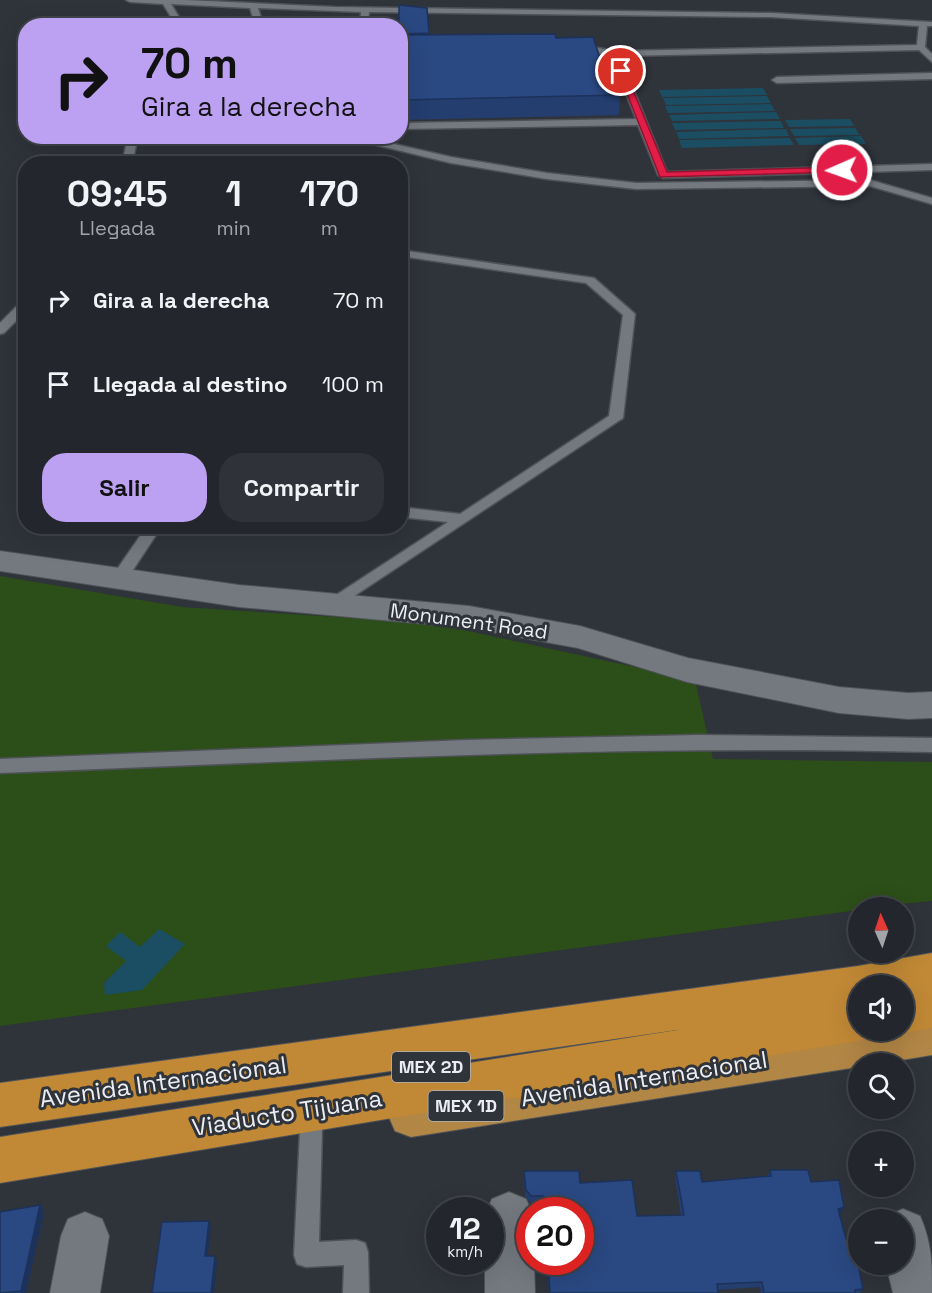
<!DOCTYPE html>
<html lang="es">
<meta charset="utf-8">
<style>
:root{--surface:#23262c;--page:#2f3238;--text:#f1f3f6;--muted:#a3a5a9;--line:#404348;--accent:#bca0f2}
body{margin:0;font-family:"Space Grotesk",sans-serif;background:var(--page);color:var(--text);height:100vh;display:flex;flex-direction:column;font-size:22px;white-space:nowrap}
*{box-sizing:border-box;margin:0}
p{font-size:20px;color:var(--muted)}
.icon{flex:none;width:33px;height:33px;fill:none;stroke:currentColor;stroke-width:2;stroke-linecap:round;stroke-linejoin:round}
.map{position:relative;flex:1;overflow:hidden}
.side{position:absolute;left:18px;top:156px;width:390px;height:378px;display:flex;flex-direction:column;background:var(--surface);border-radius:24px;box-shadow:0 6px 24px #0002,0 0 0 2px var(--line)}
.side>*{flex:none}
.banner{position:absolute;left:18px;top:18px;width:390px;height:126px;border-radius:24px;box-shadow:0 6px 24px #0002,0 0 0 2px var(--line);background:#bca0f2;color:#111;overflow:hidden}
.needle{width:39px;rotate:357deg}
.buttons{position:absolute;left:848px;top:897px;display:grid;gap:12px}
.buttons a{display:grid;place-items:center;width:66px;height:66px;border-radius:50%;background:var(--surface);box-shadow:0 6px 24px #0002,0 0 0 2px var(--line);font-size:30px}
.speed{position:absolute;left:426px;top:1197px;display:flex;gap:12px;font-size:30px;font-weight:700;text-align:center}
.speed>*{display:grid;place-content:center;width:78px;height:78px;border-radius:50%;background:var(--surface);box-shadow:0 6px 24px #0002,0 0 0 2px var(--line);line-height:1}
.speed small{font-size:15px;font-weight:400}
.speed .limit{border:9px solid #d22;background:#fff;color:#111}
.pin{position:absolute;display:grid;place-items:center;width:51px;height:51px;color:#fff;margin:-26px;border:3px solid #fff;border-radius:50%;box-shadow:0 2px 6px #0007}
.me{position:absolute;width:66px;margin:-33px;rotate:268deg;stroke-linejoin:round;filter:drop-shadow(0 0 4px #0008)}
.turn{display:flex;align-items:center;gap:21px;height:126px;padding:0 24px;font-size:27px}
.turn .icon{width:78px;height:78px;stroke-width:2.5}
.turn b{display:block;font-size:42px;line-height:51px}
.eta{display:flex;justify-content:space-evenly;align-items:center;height:102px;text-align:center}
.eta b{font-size:36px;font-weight:700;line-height:42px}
.primary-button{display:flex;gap:12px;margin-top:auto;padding:12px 24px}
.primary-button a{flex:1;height:69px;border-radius:24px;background:var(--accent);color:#111;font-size:24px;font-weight:700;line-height:69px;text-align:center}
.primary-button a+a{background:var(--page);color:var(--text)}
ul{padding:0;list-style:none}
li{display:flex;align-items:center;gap:18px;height:84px;padding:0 24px}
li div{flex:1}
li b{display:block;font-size:22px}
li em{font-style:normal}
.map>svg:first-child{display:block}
</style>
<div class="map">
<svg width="932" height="1293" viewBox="0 0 932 1293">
<rect width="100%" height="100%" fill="#2f333a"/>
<!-- green -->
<path fill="#2c4e18" d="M 0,576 L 182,607 L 431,623 L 695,680 L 713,759 L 932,762 L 932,901 L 858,908 L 858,910 L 0,1026 Z"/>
<!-- water -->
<g fill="#1b4e62">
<path d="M 763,88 L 767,95 L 662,97 L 659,90 Z"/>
<path d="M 767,96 L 771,103 L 666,105 L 663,98 Z"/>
<path d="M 771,104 L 775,111 L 668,113 L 665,106 Z"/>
<path d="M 776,112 L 780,119 L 672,121 L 669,115 Z"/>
<path d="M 850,119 L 854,126 L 789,127 L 785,120 Z"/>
<path d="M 781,121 L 784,128 L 675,130 L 672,123 Z"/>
<path d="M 855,128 L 860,135 L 794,136 L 790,129 Z"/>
<path d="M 786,129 L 789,136 L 679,139 L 676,132 Z"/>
<path d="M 861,136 L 866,144 L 799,145 L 795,138 Z"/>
<path d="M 790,138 L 794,145 L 682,148 L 679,140 Z"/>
<path d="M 159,929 L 185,944 L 142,990 L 105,995 L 104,983 L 126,961 L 106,946 L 120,932 L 140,947 Z"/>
</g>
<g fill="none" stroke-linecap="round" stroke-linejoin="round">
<defs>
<g id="service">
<path d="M 126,0 L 185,0 L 335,7 L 771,13 L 932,22 L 932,26 L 927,26 L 925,47 L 932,54 L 932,62 L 919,50 L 620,56 L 667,172 L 932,164 L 932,170 L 663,178 L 658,175 L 638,125 L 400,129 L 400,123 L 636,119 L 611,56 L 572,49 L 572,45 L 575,44 L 615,51 L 917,45 L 919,26 L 771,17 L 369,12 L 368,26 L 360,26 L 361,12 L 258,8 L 261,18 L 260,26 L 252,26 L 253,18 L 250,8 L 171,4 L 179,17 L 176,26 L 168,26 L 171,17 L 163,4 L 130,2 Z"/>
<path d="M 932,73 L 932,79 L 777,83 L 772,80 L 777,77 Z"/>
<path d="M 128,136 L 138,136 L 132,164 L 122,164 Z"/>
<path d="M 339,136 L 359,136 L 451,157 L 547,173 L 636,183 L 870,180 L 932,198 L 932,204 L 870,186 L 636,189 L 547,179 L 451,163 Z"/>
<path d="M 400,250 L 594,278 L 635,314 L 623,418 L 333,610 L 327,609 L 325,605 L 327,601 L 448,522 L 400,517 L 400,507 L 460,514 L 609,416 L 623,315 L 586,283 L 400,256 Z"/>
<path d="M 22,301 L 26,301 L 26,311 L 4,333 L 0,334 L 0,323 Z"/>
<path d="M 147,526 L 162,526 L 125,582 L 113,582 L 111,578 Z"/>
<path d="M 699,735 L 932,738 L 932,752 C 621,744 311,761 0,773 L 0,759 L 466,740 Z"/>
<path d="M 311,1119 L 319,1122 L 322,1130 L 319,1242 L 356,1240 L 365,1243 L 368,1252 L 369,1293 L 343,1293 L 344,1265 L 306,1267 L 297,1264 L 294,1255 L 300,1130 L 303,1122 Z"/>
</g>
<g id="minor">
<path d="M 0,551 L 239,585 L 469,606 L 580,626 L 688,658 L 839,687 L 908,693 L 932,692 L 932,718 L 908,719 L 839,713 L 687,682 L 578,648 L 469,628 L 239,607 L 0,571 Z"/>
<path d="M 509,1192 L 526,1199 L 531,1210 L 530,1262 L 534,1262 L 535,1293 L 485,1293 L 485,1262 L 490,1262 L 490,1210 L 487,1210 L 492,1199 Z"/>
<path d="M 903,1209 L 920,1216 C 932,1244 932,1263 932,1293 L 893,1293 L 886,1264 L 903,1264 L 903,1220 L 884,1220 L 886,1216 Z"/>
<path d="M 85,1212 L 102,1219 L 109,1236 L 100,1293 L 50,1293 L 61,1236 L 68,1219 Z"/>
</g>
<path id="trunk" d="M 932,1015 L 932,1055 L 878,1064 L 858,1064 L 858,1067 L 411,1137 L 395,1131 L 388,1115 L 395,1099 L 411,1093 L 858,1026 L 858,1030 L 903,1030 L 903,1019 Z"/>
<path id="motorway" d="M 932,953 L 932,1028 L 903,1033 L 898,1030 L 903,1030 L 903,986 L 858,986 L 858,1030 L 875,1030 L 873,1035 L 858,1041 L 0,1183 L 0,1137 L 684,1029 L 0,1127 L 0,1083 L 858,966 Z"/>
</defs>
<!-- service casing -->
<use href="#service" stroke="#4e5257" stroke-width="3"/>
<!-- minor casing -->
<use href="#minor" stroke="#4e5257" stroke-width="2"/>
<!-- trunk casing -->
<use href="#trunk" stroke="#4e5257" stroke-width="2"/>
<!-- motorway casing -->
<use href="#motorway" stroke="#4e5257" stroke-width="2"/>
<!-- service -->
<use href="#service" fill="#747980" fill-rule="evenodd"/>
<!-- minor -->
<use href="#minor" fill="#747980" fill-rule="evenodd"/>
<!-- trunk -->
<use href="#trunk" fill="#b28645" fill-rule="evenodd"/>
<!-- motorway -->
<use href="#motorway" fill="#c18936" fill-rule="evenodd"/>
</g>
<!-- wall -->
<g fill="#243e70">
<path d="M 427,8 L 429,35 L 556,38 L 604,70 L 620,95 L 619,115 L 400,120 L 400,26 Z"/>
<path d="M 770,1170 L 811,1182 L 841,1213 L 839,1214 L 852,1261 L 863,1289 L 860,1293 L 761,1293 L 760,1287 L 717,1290 L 718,1293 L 549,1293 L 547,1262 L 580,1262 L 580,1210 L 543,1210 L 542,1202 L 530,1202 L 525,1196 L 524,1177 L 524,1171 L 580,1183 L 637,1216 L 681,1215 L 675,1177 L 676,1171 L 702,1182 L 767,1177 Z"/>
<path d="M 40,1205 L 44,1212 L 26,1293 L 0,1293 Z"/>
</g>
<!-- shaded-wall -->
<g fill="#1d325b">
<path d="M 40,1205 L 44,1212 L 26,1293 L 22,1293 L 21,1291 Z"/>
<path d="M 844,1207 L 841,1213 L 835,1215 L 838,1209 Z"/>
<path d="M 209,1221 L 211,1227 L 207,1262 L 205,1256 Z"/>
<path d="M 215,1256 L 217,1262 L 214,1293 L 211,1293 Z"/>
</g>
<!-- building -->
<g fill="#2a4882" stroke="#1d325b" stroke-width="1.5">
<path d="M 399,5 L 427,8 L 429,33 L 400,34 L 400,26 L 399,26 Z"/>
<path d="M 555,34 L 556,38 L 593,37 L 604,70 L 611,70 L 620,95 L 400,100 L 400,35 Z"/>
<path d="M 770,1170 L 808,1170 L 811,1182 L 839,1180 L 844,1207 L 838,1209 L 852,1261 L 857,1260 L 863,1289 L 855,1290 L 855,1293 L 764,1293 L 762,1282 L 717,1284 L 718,1293 L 550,1293 L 548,1262 L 580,1262 L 580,1210 L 544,1210 L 543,1196 L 531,1196 L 526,1190 L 524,1171 L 579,1171 L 580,1183 L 632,1180 L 637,1216 L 684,1215 L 676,1171 L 700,1171 L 702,1182 L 771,1176 Z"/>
<path d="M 40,1205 L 21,1291 L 0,1293 L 0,1212 Z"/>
<path d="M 209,1221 L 205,1256 L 215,1256 L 211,1293 L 152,1293 L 162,1222 Z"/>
</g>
<!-- route -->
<path fill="#e11d48" stroke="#92132f" stroke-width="1.5" d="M 621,68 L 625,71 L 667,172 L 842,167 L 847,170 L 842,172 L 660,177 L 618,71 Z"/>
<g text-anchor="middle" stroke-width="6" stroke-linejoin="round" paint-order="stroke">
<!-- shield labels -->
<g fill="#2f333a" stroke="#b3b5bb" stroke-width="1.5">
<rect x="392" y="1052" width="78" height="30" rx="4.5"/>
<rect x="428.5" y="1091" width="75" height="30" rx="4.5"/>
</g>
<g font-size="18" font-weight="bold" fill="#ebedf2">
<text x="431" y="1073">MEX 2D</text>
<text x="466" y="1112">MEX 1D</text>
</g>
<!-- street labels -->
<g font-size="20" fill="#ebedf2" stroke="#2f333a">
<text transform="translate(469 621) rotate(8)" y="7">Monument Road</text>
</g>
<!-- near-street labels -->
<g font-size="24" fill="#ebedf2" stroke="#2f333a">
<text transform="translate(644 1079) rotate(-9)" y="8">Avenida Internacional</text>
<text transform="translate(163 1082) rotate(-8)" y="8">Avenida Internacional</text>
<text transform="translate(287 1113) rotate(-9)" y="8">Viaducto Tijuana</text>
</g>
</g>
</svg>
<div class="buttons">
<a><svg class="needle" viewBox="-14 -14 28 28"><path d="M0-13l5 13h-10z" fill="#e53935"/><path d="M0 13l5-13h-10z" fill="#a3a5a9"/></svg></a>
<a><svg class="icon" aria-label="sound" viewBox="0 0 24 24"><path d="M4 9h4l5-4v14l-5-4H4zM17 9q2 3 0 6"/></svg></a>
<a><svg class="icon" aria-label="search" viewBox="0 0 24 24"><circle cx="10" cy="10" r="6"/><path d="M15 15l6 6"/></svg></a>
<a>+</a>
<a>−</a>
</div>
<div class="speed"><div>12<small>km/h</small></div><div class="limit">20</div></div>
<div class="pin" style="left:621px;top:71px;background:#d93025"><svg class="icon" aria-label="arrive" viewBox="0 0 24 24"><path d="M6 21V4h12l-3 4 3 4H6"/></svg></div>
<svg class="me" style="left:842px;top:170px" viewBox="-20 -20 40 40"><circle r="17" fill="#e11d48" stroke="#fff" stroke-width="3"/><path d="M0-11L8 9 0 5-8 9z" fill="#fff"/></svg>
<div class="banner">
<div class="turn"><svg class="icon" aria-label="right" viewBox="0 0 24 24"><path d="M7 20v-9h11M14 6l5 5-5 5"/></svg><div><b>70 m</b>Gira a la derecha</div></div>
</div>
<section class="side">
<div class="eta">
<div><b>09:45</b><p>Llegada</p></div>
<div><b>1</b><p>min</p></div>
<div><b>170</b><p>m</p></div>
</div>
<ul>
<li><svg class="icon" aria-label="right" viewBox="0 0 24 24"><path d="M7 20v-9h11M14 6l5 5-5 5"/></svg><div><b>Gira a la derecha</b></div><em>70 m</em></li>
<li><svg class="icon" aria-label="arrive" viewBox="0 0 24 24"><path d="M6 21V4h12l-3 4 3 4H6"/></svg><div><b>Llegada al destino</b></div><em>100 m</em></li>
</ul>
<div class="primary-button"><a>Salir</a><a>Compartir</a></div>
</section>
</div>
